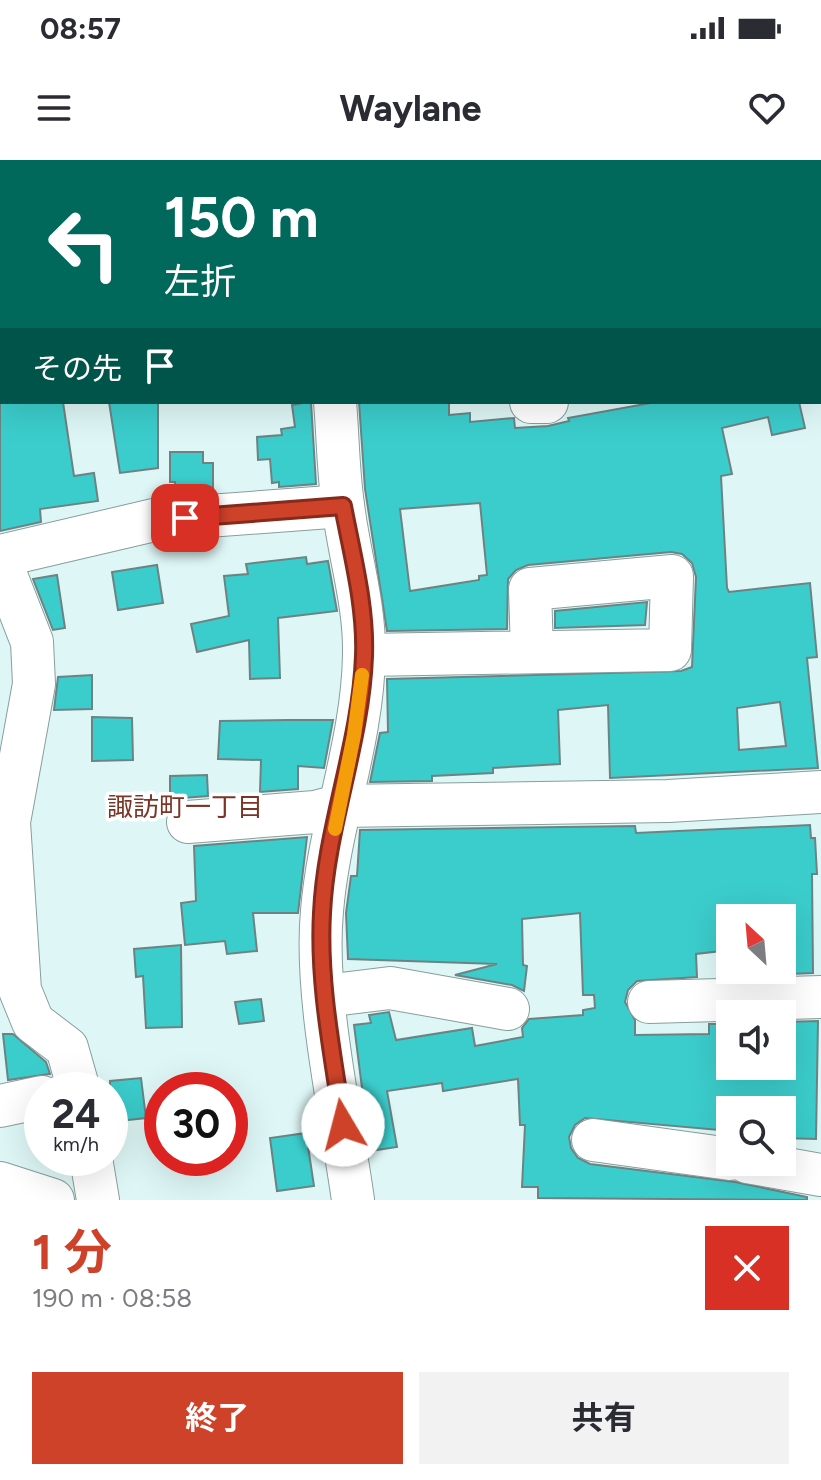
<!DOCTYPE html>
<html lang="ja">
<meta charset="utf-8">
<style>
:root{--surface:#fff;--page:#f2f2f3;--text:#2b2b33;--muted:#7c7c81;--accent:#cd4229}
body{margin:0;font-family:Figtree,"Noto Sans JP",sans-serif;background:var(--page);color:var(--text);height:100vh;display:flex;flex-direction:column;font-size:30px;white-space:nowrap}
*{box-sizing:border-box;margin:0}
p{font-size:26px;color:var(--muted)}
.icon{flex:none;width:44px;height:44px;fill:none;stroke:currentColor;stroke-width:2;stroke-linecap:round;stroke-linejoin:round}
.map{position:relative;height:1040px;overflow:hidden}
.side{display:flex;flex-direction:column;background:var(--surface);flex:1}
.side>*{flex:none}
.top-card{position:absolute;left:0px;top:0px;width:822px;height:244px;box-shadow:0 8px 32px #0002;background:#00695c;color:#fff;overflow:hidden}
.needle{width:52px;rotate:334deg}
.buttons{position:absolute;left:716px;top:744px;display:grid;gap:16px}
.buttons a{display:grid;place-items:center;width:80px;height:80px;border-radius:0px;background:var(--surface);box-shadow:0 8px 32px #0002;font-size:40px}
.speed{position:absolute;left:24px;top:912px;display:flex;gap:16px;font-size:40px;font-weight:700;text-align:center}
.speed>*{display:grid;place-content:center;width:104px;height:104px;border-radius:50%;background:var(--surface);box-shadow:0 8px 32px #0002;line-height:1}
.speed small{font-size:20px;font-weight:400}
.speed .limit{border:12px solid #d22;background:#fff;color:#111}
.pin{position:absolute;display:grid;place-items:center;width:68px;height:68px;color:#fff;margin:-34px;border-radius:16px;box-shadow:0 4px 12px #0006}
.me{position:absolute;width:88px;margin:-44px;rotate:352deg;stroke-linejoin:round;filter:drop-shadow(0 0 6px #0008)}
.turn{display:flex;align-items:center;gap:28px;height:168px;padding:0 32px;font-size:36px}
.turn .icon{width:104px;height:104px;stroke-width:2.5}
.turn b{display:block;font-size:56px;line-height:68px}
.then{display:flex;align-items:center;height:76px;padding:0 32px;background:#0003;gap:16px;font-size:30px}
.round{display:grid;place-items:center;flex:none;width:84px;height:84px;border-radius:0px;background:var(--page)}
.headline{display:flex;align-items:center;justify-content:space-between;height:136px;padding:0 32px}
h1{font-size:48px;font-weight:700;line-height:60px;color:var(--accent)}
.button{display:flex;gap:16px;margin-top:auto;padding:16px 32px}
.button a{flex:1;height:92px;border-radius:0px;background:var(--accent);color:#fff;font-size:32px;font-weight:700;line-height:92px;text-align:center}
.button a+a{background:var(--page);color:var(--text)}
.status{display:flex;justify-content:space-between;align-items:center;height:56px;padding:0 40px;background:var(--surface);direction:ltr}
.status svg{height:22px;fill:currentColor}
header{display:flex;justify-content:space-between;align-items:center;height:104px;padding:0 32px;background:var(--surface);font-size:36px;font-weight:700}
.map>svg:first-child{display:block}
</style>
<div class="status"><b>08:57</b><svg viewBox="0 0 49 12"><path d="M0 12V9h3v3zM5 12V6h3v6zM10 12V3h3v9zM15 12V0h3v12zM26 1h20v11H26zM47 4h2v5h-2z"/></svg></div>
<header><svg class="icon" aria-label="menu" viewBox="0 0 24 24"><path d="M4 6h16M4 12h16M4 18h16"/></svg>Waylane<svg class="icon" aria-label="heart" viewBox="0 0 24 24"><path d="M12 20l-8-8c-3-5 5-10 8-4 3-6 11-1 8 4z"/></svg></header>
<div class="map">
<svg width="821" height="1040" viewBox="0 0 821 1040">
<rect width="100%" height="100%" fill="#def7f6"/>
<!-- building -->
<g fill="#3bcdcc" stroke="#6d8383" stroke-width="2" fill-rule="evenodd">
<path d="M 0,242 L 63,242 L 74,316 L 94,313 L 98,341 L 40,349 L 41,362 L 0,371 Z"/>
<path d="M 109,242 L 158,242 L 158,308 L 120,313 Z"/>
<path d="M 308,242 L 311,242 L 316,324 L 279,327 L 279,322 L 272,323 L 270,299 L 258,300 L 257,277 L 282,275 L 281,269 L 295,267 L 292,245 Z"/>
<path d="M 359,242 L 449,242 L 449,255 L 470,253 L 470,262 L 514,258 L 515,268 L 548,266 L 569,261 L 568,258 L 656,242 L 799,242 L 805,268 L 772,275 L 768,257 L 722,268 L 732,314 L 721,316 L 727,428 L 729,432 L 810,423 L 817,497 L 807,498 L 818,608 L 610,618 L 608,545 L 558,550 L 560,604 L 493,608 L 493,613 L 432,616 L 432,621 L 370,622 L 380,573 L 388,572 L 387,519 L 681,511 L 692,507 L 696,417 L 692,403 L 682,394 L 671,392 L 528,405 L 516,410 L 508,419 L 507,469 L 387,471 L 365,329 ZM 480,343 L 487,415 L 479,416 L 479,420 L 410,431 L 400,349 ZM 780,542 L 786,586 L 739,590 L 737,548 Z"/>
<path d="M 170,292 L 203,292 L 203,303 L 213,303 L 213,329 L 175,329 L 175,322 L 170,322 Z"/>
<path d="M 306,397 L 307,404 L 328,401 L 337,451 L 278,458 L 280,518 L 250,519 L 249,480 L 197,492 L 191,464 L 229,456 L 224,416 L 248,414 L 246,404 Z"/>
<path d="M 157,405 L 163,443 L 118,450 L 112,412 Z"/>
<path d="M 57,415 L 65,468 L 53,470 L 33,419 Z"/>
<path d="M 647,442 L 645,465 L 555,468 L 555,451 Z"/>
<path d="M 92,515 L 92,549 L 54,550 L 58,517 Z"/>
<path d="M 92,557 L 132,558 L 133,600 L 92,601 Z"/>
<path d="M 288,560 L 333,560 L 324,608 L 298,606 L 298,629 L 260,632 L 261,600 L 218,599 L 220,561 Z"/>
<path d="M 207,615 L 208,636 L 170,639 L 170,616 Z"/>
<path d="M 810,665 L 811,678 L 815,678 L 817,714 L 812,714 L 813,813 L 766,815 L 766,810 L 782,810 L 782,758 L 730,758 L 730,790 L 696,794 L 697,817 L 637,821 L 628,830 L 625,842 L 635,860 L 635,875 L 709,874 L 709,864 L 730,864 L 730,906 L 782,906 L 782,862 L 818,861 L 816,979 L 782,978 L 782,950 L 730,950 L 730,971 L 585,958 L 575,965 L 569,977 L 571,988 L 578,998 L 590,1004 L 735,1022 L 807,1037 L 807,1040 L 538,1038 L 538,1027 L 522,1027 L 525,965 L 520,965 L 518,919 L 443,931 L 442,923 L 387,931 L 397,987 L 370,991 L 354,865 L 371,863 L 369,855 L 389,852 L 396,880 L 472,868 L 475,886 L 523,877 L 522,868 L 529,859 L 583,855 L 583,850 L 595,848 L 594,835 L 583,835 L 580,753 L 522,759 L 523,805 L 527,806 L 524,831 L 512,825 L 455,815 L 497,804 L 348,799 L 346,753 L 351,716 L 357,716 L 360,670 L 635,666 L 636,673 Z"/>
<path d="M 307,677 L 298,753 L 253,753 L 257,791 L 227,794 L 225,781 L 185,785 L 181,743 L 196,741 L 194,686 Z"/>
<path d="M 181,785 L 182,867 L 146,868 L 143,816 L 136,817 L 134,789 Z"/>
<path d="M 261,839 L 264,861 L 239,864 L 235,842 Z"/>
<path d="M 3,874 L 13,874 L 46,902 L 50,914 L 8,920 Z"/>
<path d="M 141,918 L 146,958 L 110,962 L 110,921 Z"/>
<path d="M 306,973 L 314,1026 L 277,1031 L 270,978 Z"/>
</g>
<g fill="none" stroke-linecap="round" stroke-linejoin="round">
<defs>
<g id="minor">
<path d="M 321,0 L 321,2"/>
<path d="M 820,187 L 821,187"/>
<path d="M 335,242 C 338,276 338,311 343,345 C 349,395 365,444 364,494 C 363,581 329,665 322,751 C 314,836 341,954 353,1040"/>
<path d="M 531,242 L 547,242"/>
<path d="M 0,396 L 154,360 L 343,346"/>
<path d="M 0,400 L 32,482 L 34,524 L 9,662 L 20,830 L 33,862 L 67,888 L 79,930"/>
<path d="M 364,495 L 670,490 L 672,416 L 530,429 L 532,492"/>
<path d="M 188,662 L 315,652 L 338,646 L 668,641 L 821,632"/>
<path d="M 325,836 L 390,828 L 508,849"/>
<path d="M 649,842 L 821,837"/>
<path d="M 0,946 L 42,937"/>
<path d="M 593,980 L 730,999"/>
<path d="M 91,998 L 98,1040"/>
<path d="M 747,1002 L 821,1015"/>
<path d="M 0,1023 L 53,1040"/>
</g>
</defs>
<!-- minor casing -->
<use href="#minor" stroke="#879e9d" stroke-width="44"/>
<!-- minor -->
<use href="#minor" stroke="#fff" stroke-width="42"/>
</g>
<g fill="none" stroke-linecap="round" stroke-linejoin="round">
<defs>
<path id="route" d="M 185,358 L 343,346 C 352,394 366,446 364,496 C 361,583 326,666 322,753 C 318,823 333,896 343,965"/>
</defs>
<!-- route casing -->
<use href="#route" stroke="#852b1b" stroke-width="20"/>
<!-- route -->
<use href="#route" stroke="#cd4229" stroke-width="14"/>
<!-- slow -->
<path stroke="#f59e0b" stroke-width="14" d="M 335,669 L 354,575 L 362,515"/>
</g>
<g text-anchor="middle" stroke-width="7" stroke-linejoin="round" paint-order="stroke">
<!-- neighbourhood labels -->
<g font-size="26" fill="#7a3527" stroke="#fff">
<text x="185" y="656">諏訪町一丁目</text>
</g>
</g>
</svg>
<div class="buttons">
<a><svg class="needle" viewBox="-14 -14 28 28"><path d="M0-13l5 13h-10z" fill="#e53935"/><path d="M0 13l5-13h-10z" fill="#7c7c81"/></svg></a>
<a><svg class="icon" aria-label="sound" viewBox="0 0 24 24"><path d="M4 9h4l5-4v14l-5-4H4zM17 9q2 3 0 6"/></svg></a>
<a><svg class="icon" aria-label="search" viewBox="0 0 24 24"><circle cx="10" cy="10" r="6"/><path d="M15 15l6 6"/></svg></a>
</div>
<div class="speed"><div>24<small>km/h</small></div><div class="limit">30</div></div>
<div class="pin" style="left:185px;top:358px;background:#d93025"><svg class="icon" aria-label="arrive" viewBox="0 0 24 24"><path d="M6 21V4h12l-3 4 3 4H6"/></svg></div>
<svg class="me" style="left:343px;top:965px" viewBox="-20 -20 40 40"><circle r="19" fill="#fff"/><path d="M0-13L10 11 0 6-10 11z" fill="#cd4229"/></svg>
<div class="top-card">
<div class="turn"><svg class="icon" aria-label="left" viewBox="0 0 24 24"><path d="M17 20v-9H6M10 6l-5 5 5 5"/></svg><div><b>150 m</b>左折</div></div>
<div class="then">その先<svg class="icon" aria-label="arrive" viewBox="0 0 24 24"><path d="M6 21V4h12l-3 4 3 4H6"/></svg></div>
</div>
</div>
<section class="side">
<div class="headline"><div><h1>1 分</h1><p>190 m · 08:58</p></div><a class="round" style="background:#d93025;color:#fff"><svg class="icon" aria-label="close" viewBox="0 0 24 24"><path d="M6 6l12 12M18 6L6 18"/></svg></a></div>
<div class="button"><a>終了</a><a>共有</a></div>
</section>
